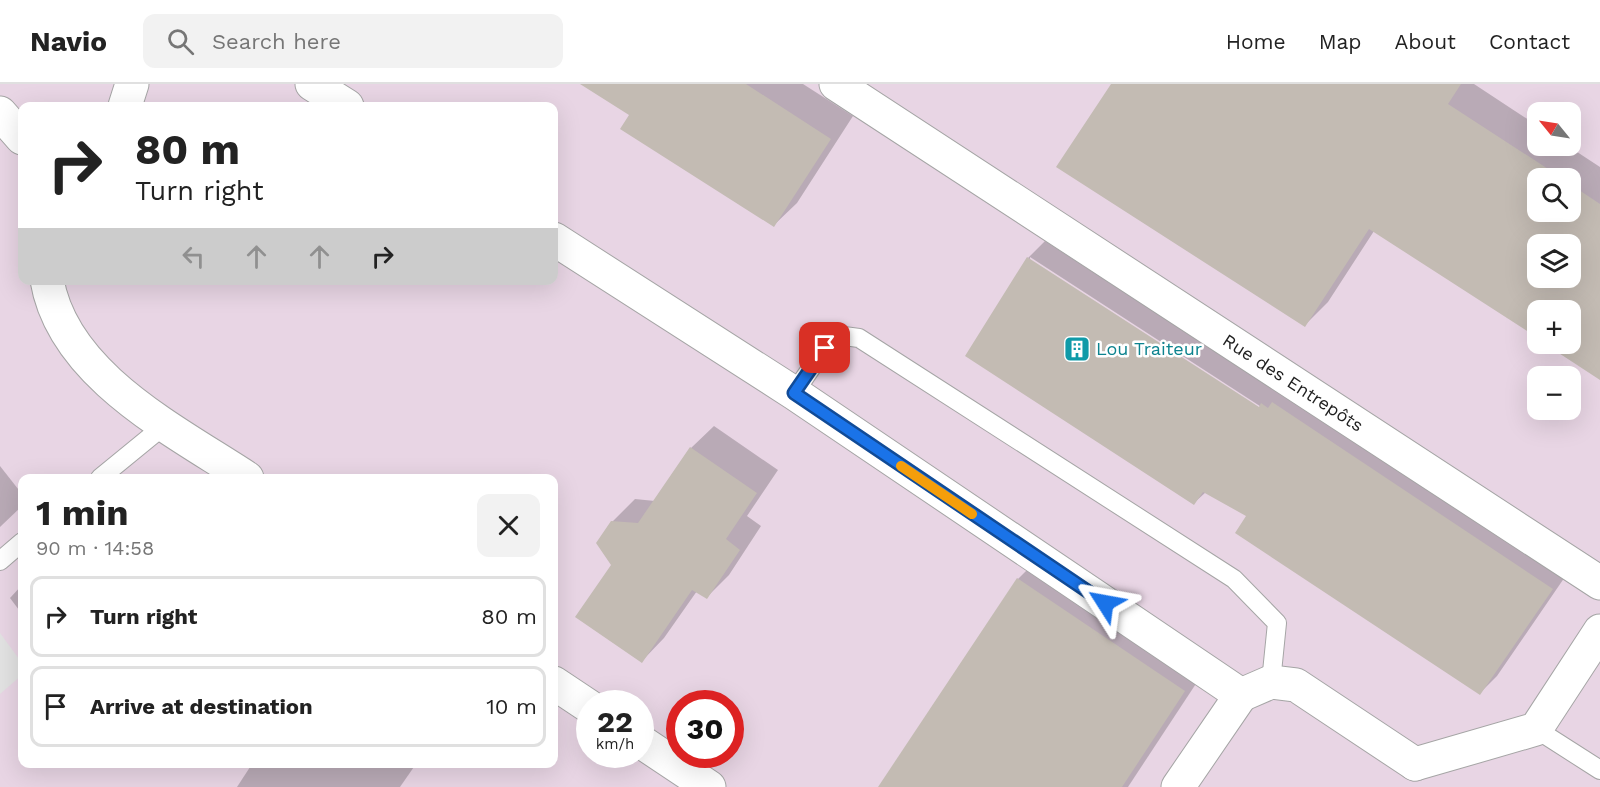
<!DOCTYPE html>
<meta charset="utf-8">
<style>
:root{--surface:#fff;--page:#f2f2f2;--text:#222;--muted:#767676;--line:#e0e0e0}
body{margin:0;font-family:"Work Sans",sans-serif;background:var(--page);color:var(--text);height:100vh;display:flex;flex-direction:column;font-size:22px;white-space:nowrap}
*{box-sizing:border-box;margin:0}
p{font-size:20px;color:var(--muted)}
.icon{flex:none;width:33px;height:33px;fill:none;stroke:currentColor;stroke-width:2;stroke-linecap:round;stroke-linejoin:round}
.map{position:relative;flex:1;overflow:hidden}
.details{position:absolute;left:18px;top:390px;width:540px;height:294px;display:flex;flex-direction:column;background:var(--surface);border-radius:12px;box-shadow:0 6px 24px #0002}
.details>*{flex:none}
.guide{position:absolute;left:18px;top:18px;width:540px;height:183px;border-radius:12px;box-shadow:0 6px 24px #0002;background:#fff;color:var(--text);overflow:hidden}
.needle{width:39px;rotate:300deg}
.controls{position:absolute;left:1527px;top:18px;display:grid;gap:12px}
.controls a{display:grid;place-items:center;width:54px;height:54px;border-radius:12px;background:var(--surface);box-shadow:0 6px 24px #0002;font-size:30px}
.speed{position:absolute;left:576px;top:606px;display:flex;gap:12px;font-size:30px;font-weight:700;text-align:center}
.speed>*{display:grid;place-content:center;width:78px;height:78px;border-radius:50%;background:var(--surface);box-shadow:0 6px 24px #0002;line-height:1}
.speed small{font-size:15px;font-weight:400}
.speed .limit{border:9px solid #d22;background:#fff;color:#111}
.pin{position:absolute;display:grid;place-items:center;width:51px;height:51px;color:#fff;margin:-26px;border-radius:12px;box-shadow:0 3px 9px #0006}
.me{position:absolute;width:66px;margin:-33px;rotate:304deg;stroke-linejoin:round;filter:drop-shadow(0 0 4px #0008)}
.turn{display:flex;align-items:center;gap:21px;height:126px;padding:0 18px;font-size:27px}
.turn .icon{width:78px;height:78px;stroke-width:2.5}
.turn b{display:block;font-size:42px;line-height:51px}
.lanes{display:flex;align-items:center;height:57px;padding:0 18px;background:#0003;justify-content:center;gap:30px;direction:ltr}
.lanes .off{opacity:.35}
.round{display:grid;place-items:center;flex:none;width:63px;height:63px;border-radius:12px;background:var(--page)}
.headline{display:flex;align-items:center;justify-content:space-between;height:102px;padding:0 18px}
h1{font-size:36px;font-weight:700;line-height:45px}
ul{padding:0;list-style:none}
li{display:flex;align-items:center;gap:18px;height:81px;margin:0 12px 9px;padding:0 6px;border:3px solid var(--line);border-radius:12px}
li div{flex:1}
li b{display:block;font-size:22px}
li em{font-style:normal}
header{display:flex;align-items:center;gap:36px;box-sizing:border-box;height:84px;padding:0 30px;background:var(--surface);border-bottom:2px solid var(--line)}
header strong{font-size:28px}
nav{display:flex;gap:33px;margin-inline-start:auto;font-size:21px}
.search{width:420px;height:54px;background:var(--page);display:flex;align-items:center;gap:15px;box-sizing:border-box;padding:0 21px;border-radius:12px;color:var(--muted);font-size:22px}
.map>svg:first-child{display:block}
</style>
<header>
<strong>Navio</strong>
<div class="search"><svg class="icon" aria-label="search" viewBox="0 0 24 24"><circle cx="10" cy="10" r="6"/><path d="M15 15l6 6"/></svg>Search here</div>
<nav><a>Home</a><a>Map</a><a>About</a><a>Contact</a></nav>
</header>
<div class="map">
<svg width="1600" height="703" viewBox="0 0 1600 703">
<rect width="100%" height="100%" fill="#efebe3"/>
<!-- industrial -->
<path fill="#e8d5e4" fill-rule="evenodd" d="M 0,0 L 1600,0 L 1600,703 L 0,703 ZM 22,22 L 554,22 L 554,196 L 22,196 ZM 1538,28 L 1570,28 L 1570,62 L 1538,62 ZM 1538,94 L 1570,94 L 1570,128 L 1538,128 ZM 1538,160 L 1570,160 L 1570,194 L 1538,194 ZM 1538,226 L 1570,226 L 1570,260 L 1538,260 ZM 1538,292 L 1570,292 L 1570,326 L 1538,326 ZM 22,394 L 554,394 L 554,680 L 22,680 ZM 590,620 L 640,620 L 640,670 L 590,670 ZM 680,620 L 730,620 L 730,670 L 680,670 Z"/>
<!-- parking -->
<path fill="#e2e2e2" d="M 0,549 L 22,579 L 22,591 L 0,610 Z"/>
<!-- shadow -->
<g fill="#0003" fill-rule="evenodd">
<path d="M 583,0 L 803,0 L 853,32 L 797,119 L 774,141 L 631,31 Z"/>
<path d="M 1113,0 L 1474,0 L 1538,42 L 1538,62 L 1568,62 L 1600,83 L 1600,293 L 1548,260 L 1570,260 L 1570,226 L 1538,226 L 1374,147 L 1328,218 L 1305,241 ZM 1538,94 L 1570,94 L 1570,128 L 1538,128 ZM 1538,160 L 1570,160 L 1570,194 L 1538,194 Z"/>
<path d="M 1045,157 L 1276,306 L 1569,487 L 1497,592 L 1480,609 L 1248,432 L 1206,408 L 1194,419 L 1028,174 ZM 1030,173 L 1266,326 L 1264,328 L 1030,177 Z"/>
<path d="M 714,342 L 778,386 L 747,432 L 761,442 L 729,491 L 707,513 L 697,507 L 664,554 L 642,577 L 612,481 L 612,438 L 635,415 L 655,417 L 691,364 Z"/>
<path d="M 0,382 L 22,410 L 22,422 L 0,443 Z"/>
<path d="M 1041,472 L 1207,583 L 1128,703 L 880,703 L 1018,495 Z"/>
<path d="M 22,501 L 22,530 L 10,514 Z"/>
<path d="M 252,680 L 416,680 L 400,703 L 237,703 Z"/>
</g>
<!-- building -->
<g fill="#c3bbb3" fill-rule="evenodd">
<path d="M 580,0 L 746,0 L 831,55 L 774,143 L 620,45 L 629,31 Z"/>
<path d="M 1111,0 L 1461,0 L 1448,20 L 1562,94 L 1538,94 L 1538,128 L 1570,128 L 1570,100 L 1600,120 L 1600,296 L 1545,260 L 1570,260 L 1570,226 L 1538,226 L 1538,254 L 1369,145 L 1305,243 L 1056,83 ZM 1538,160 L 1570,160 L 1570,194 L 1538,194 Z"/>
<path d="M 1027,173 L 1259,323 L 1261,319 L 1268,324 L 1272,318 L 1553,505 L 1480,611 L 1235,449 L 1246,432 L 1203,408 L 1194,421 L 965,272 Z"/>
<path d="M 690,363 L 757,409 L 726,455 L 740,466 L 707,515 L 692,506 L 642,579 L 575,533 L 611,481 L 596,459 L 611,437 L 638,439 Z"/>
<path d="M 1017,494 L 1185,607 L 1122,703 L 878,703 Z"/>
</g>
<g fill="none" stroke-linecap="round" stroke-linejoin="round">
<defs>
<g id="service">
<path d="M 794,309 L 825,264 L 844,252 L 859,254 L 1234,495 L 1277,539 L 1271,598"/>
<path d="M 100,394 L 166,340"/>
<path d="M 0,477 L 22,458"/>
<path d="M 1536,645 L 1600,686"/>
</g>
<g id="minor">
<path d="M 312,0 L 347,22"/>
<path d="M 836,0 L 1600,499"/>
<path d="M 125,22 L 132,0"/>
<path d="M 0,29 L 22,54"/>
<path d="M 554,155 L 794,309 L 1241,611 L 1178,703"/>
<path d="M 47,196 C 63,291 174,346 247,394"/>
<path d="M 554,599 L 590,623"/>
<path d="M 1241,611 L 1271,598 L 1296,601 L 1415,680"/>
<path d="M 640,657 L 709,703"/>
<path d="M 1415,680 L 1536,645 L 1600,547"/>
</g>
</defs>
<!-- service casing -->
<use href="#service" stroke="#a5a5a5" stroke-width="20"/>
<!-- minor casing -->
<use href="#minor" stroke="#a5a5a5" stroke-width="35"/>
<!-- service -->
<use href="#service" stroke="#fff" stroke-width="18"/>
<!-- minor -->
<use href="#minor" stroke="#fff" stroke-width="33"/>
</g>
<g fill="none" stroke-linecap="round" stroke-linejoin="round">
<defs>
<path id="route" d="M 825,264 L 794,309 L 1105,519"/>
</defs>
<!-- route casing -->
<use href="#route" stroke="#114b97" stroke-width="15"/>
<!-- route -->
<use href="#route" stroke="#1a73e8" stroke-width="10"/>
<!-- slow -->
<path stroke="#f59e0b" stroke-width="10" d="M 901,382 L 972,430"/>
</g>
<!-- icons -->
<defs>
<symbol id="building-square" viewBox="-11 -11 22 22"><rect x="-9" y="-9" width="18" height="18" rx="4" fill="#0f9aa8" stroke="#fff"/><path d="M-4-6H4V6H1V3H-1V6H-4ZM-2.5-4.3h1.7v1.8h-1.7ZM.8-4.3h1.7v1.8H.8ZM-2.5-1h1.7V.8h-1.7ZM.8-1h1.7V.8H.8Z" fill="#fff"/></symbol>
</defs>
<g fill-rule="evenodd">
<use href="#building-square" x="1062" y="250" width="30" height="30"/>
</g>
<g text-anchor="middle" stroke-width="5" stroke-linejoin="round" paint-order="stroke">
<!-- culture labels -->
<g font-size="18" fill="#0d838f" stroke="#fff" text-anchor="start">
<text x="1096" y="271">Lou Traiteur</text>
</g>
<!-- street labels -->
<g font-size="18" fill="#1e1e1e" stroke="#fff">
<text transform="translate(1293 299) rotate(33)" y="6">Rue des Entrepôts</text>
</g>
</g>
</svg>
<div class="controls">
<a><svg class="needle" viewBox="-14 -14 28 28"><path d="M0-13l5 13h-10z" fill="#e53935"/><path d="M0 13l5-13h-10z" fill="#767676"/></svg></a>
<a><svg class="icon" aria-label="search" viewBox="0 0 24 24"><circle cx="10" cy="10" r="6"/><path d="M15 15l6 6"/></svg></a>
<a><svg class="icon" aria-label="layers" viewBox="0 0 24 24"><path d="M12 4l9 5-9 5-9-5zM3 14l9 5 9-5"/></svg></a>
<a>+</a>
<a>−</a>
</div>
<div class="speed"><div>22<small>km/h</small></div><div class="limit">30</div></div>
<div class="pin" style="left:825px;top:264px;background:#d93025"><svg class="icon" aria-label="arrive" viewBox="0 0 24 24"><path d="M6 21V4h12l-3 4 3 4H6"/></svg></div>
<svg class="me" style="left:1105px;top:519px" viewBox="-20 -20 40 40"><path d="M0-17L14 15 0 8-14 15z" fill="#1a73e8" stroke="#fff" stroke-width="4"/></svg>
<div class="guide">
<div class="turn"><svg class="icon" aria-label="right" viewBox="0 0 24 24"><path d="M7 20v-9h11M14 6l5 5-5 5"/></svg><div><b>80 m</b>Turn right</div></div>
<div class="lanes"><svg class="icon off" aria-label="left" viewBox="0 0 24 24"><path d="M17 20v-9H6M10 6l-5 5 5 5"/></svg><svg class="icon off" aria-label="ahead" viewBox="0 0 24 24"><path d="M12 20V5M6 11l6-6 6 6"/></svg><svg class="icon off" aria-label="ahead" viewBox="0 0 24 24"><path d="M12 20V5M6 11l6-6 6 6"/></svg><svg class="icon" aria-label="right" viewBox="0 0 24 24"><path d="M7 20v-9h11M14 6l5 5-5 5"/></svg></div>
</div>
<section class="details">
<div class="headline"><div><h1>1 min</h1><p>90 m · 14:58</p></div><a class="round"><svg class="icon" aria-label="close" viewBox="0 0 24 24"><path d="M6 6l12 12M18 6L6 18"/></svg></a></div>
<ul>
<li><svg class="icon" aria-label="right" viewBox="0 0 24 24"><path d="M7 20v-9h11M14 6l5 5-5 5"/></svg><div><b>Turn right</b></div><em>80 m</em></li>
<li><svg class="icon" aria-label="arrive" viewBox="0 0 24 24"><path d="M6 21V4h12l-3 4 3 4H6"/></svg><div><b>Arrive at destination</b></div><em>10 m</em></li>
</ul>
</section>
</div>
